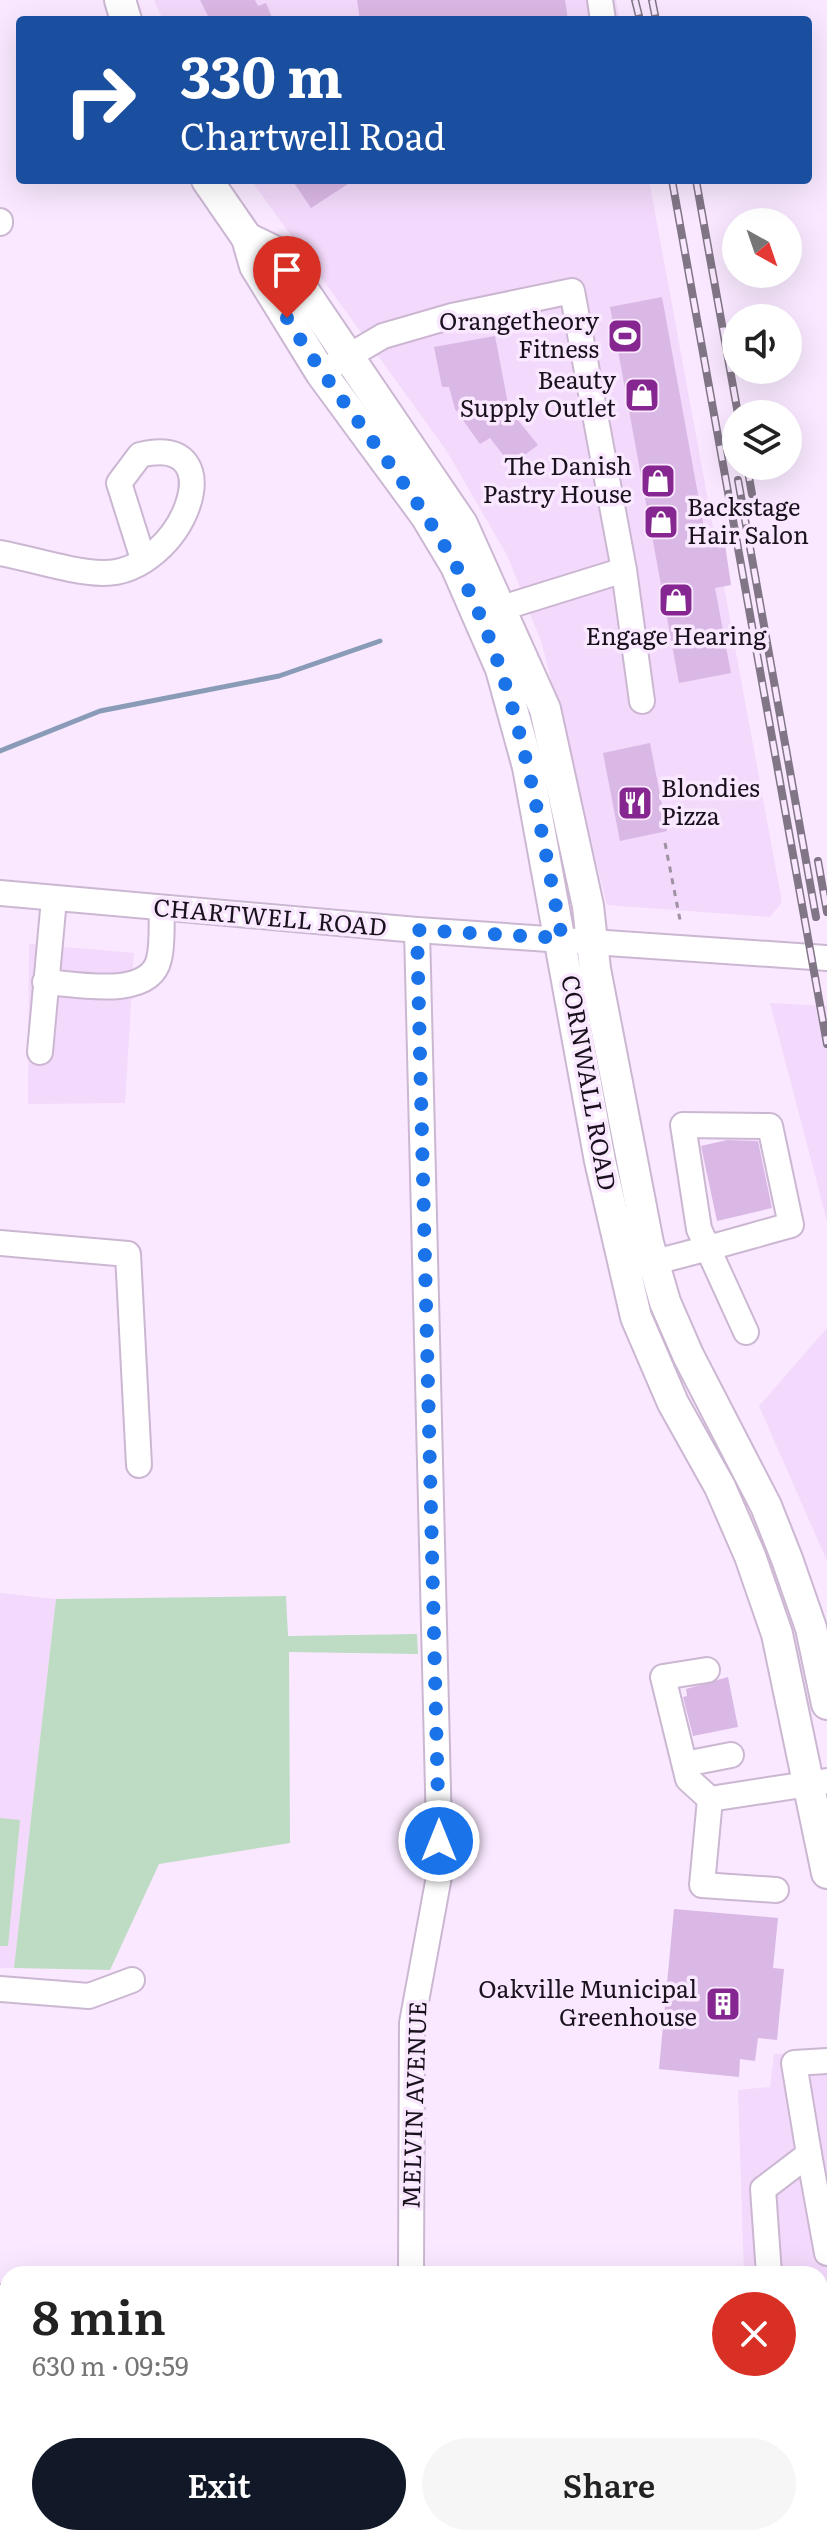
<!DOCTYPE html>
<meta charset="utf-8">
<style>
:root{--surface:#fff;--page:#f6f6f6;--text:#222;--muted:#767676;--accent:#111827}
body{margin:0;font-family:Literata,serif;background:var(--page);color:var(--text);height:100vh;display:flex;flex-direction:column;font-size:30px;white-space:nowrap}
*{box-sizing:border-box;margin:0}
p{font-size:26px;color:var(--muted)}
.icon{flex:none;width:44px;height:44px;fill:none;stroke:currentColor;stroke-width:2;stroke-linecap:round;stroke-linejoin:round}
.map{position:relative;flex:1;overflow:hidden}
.panel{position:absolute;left:0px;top:2266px;width:828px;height:280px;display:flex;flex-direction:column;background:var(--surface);border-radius:24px 24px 0 0;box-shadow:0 8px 32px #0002}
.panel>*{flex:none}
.guide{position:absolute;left:16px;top:16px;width:796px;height:168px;border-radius:8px;box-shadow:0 8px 32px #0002;background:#1a4fa0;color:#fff;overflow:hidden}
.needle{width:52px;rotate:140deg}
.controls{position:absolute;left:722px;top:208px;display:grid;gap:16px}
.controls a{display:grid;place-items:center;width:80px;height:80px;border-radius:50%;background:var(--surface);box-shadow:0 8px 32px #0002;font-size:40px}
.pin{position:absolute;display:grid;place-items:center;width:68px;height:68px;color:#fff;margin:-82px -34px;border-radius:50% 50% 50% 0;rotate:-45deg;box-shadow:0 0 8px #0007}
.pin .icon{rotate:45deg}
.me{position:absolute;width:88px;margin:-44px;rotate:0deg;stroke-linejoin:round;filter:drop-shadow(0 0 6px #0008)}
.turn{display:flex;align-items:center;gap:28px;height:168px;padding:0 32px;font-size:36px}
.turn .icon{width:104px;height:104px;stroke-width:2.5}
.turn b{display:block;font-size:56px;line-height:68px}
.round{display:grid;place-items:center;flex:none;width:84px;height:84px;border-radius:42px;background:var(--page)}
.summary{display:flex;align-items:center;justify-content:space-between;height:136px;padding:0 32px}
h1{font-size:48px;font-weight:600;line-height:60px}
.button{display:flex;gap:16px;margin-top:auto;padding:16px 32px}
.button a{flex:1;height:92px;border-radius:48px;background:var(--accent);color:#fff;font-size:32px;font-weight:600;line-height:92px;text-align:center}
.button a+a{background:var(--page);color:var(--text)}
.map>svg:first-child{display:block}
</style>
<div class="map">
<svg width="827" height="2546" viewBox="0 0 827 2546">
<rect width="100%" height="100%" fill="#f9e8ff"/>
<!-- built -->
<g fill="#f3d9fb">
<path d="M 154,0 L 616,0 L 620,20 L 163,20 Z"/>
<path d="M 251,180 L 649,180 L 782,902 L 770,917 L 607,905 L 542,644 L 507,555 L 446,450 Z"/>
<path d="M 29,944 L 134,953 L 125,1103 L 28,1104 Z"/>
<path d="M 770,1003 L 827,1006 L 827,1221 Z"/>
<path d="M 827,1328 L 827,1561 L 759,1406 Z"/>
<path d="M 0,1593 L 56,1599 L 14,1968 L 0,1968 Z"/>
<path d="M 774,2054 L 826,2055 L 827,2062 L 827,2546 L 753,2546 L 752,2538 L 820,2538 L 820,2274 L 744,2274 L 738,2090 L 770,2087 Z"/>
</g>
<!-- green -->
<g fill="#bedcc3">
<path d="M 286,1596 L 288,1636 L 417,1634 L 418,1654 L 289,1652 L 290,1843 L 159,1864 L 110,1970 L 14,1968 L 56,1599 Z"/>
<path d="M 0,1818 L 20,1820 L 8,1946 L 0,1946 Z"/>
<path d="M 14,2538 L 115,2538 L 106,2546 L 10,2546 Z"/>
<path d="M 127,2538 L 262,2538 L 258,2546 L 155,2546 Z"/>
</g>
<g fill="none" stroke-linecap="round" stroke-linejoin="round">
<!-- stream -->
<g stroke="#8a9bb7" stroke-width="5">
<path d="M 0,751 L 100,711 L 279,676 L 380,641"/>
<path d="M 66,2546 L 75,2538"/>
</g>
</g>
<!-- building -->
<g fill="#dab8e5">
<path d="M 200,0 L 255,0 L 258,6 L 266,3 L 273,20 L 210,20 Z"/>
<path d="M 357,0 L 565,0 L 568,20 L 360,20 Z"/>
<path d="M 292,180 L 354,180 L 311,208 Z"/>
<path d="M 662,297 L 705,533 L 723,531 L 731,585 L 715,588 L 731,673 L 679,683 L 610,307 Z"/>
<path d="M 495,336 L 509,409 L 538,445 L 511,465 L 490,438 L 480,444 L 455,409 L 449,387 L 442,387 L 434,347 Z"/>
<path d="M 650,743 L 667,831 L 620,841 L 603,753 Z"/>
<path d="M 727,1140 L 758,1141 L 772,1208 L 717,1221 L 701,1146 Z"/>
<path d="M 728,1677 L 738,1727 L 693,1736 L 683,1697 L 687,1696 L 686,1689 Z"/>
<path d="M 674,1909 L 778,1918 L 773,1968 L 784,1969 L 777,2040 L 758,2038 L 755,2061 L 740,2059 L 739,2077 L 659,2069 Z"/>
</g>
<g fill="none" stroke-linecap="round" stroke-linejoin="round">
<defs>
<g id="minor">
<path d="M 600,0 L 603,20"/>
<path d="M 0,221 L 0,223"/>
<path d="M 332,366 L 383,336 L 452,316 L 572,291 L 624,570 L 642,701"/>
<path d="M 0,553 C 33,559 70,572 103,573 C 182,574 237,432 140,455 L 119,483 L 143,559"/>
<path d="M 502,608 L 624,570"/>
<path d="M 0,893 L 417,930 L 827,958"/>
<path d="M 45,982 C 76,984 150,1000 159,959 C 163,943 161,925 162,909"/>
<path d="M 40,1052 L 54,899"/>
<path d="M 0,1243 L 128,1254 L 139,1465"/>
<path d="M 638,1266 C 690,1254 740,1239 791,1225 L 770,1126 L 683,1125 L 699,1229 L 746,1332"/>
<path d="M 707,1670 L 663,1677 L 688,1779 L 710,1799 L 827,1781"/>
<path d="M 685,1764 L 731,1755"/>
<path d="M 710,1799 L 702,1885 L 776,1890"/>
<path d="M 0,1989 L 89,1996 L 132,1980"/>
<path d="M 809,2154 L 794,2063 L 827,2061"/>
<path d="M 411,2274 L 412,2023 L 440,1871 L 417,930"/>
<path d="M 769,2274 L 763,2189 L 809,2154 L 827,2253"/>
<path d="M 0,2297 L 8,2298"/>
<path d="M 820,2449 L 827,2448"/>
<path d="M 489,2538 L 493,2546"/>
<path d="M 774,2538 L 775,2546"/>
</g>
<g id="major">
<path d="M 120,0 L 126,20"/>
<path d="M 207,180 L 247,238 L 255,266 L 321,373 L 426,516 L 456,566 L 501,669 L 528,767 L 600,1161 L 636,1317 L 673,1403 L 720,1487 L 750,1556 L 777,1634 L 827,1873"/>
<path d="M 247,238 L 278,253 L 462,524 L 545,709 L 588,906 L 595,969 L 648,1243 L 665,1302 L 688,1355 L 766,1506 L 787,1559 L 811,1628 L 827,1704"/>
</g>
</defs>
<!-- minor casing -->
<use href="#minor" stroke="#ccb7d3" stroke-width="28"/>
<!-- major casing -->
<use href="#major" stroke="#ccb7d3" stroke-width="34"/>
<!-- path -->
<g stroke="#9f92a3" stroke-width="3" stroke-dasharray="6 6" stroke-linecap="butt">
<path d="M 665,843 L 681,925"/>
<path d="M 207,2546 L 212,2538"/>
</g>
<!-- minor -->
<use href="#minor" stroke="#fff" stroke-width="24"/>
<!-- major -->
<use href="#major" stroke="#fff" stroke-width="30"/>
<defs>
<g id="rail">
<path d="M 635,0 L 640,20"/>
<path d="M 652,0 L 656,20"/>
<path d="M 672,180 L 827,1044"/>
<path d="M 696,180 L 738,414"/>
<path d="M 747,466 L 752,494"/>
<path d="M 738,480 L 816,917"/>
<path d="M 818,861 L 827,912"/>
</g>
</defs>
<!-- rail casing -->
<use href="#rail" stroke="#817686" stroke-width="8"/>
<!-- rail -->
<use href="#rail" stroke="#f9e8ff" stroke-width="5" stroke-dasharray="15" stroke-linecap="butt"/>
</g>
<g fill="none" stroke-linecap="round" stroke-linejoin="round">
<!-- route -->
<path stroke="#1a73e8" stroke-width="14" stroke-dasharray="0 25.2" d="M 287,318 C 338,403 407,477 455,564 C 518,679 537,811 562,938 L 417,930 L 439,1841"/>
</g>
<!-- icons -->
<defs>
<symbol id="stadium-square" viewBox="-11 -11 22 22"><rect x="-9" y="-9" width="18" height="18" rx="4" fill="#852691" stroke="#f9e8ff"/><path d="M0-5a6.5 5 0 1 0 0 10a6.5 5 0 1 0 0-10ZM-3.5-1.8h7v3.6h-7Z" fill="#fff"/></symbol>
<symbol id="shop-square" viewBox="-11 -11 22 22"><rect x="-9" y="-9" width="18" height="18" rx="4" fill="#852691" stroke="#f9e8ff"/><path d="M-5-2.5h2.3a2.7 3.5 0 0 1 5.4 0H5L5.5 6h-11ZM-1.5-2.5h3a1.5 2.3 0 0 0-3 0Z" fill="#fff"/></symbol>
<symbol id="restaurant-square" viewBox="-11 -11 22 22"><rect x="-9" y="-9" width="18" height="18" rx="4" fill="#852691" stroke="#f9e8ff"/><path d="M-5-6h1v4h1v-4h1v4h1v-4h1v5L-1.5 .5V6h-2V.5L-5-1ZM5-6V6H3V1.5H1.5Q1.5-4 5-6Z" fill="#fff"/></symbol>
<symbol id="building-square" viewBox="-11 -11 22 22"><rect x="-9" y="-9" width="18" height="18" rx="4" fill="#852691" stroke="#f9e8ff"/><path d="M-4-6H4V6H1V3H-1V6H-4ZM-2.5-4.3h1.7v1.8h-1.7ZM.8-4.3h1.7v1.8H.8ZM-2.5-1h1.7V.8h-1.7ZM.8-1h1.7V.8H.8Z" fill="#fff"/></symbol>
</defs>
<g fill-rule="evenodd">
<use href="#stadium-square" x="605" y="316" width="40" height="40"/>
<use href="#shop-square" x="622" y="375" width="40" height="40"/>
<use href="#shop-square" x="638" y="461" width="40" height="40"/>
<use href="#shop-square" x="641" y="502" width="40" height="40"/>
<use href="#shop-square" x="656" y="580" width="40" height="40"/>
<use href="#restaurant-square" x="615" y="783" width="40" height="40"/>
<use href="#building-square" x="703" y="1984" width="40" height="40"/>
</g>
<g text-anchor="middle" stroke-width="7" stroke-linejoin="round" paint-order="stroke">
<!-- poi labels -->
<g font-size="24" fill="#19121c" stroke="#f9e8ff" text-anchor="end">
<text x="599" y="330">Orangetheory<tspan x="599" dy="28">Fitness</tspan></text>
<text x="616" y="389">Beauty<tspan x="616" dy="28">Supply Outlet</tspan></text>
<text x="632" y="475">The Danish<tspan x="632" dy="28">Pastry House</tspan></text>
<text x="687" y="516" text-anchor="start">Backstage<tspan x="687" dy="28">Hair Salon</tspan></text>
<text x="676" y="645" text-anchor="middle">Engage Hearing</text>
<text x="661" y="797" text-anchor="start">Blondies<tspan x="661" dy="28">Pizza</tspan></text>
<text x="697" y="1998">Oakville Municipal<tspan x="697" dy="28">Greenhouse</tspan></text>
</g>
<!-- street labels -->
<g font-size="24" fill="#19121c" stroke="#f9e8ff">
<text transform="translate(270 918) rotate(5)" y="8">CHARTWELL ROAD</text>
<text transform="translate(588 1083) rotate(80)" y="8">CORNWALL ROAD</text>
<text transform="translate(415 2105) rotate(-88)" y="8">MELVIN AVENUE</text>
</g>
</g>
</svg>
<div class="controls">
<a><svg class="needle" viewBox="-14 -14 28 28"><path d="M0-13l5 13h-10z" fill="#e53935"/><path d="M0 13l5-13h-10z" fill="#767676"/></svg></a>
<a><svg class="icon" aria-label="sound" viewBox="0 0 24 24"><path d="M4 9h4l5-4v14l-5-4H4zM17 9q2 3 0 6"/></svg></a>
<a><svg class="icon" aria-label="layers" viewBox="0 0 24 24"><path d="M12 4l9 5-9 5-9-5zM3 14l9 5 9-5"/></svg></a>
</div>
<div class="pin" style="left:287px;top:318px;background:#d93025"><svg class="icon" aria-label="arrive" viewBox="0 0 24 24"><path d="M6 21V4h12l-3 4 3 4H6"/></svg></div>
<svg class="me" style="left:439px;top:1841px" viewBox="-20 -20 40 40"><circle r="17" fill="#1a73e8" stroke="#fff" stroke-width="3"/><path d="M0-11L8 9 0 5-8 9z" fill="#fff"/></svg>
<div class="guide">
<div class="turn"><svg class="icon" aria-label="right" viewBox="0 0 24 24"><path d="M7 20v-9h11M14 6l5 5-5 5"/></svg><div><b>330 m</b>Chartwell Road</div></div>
</div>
<section class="panel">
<div class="summary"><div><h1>8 min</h1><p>630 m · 09:59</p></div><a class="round" style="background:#d93025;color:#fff"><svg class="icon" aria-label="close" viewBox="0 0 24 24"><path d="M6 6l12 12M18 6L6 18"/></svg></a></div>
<div class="button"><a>Exit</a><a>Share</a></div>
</section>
</div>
